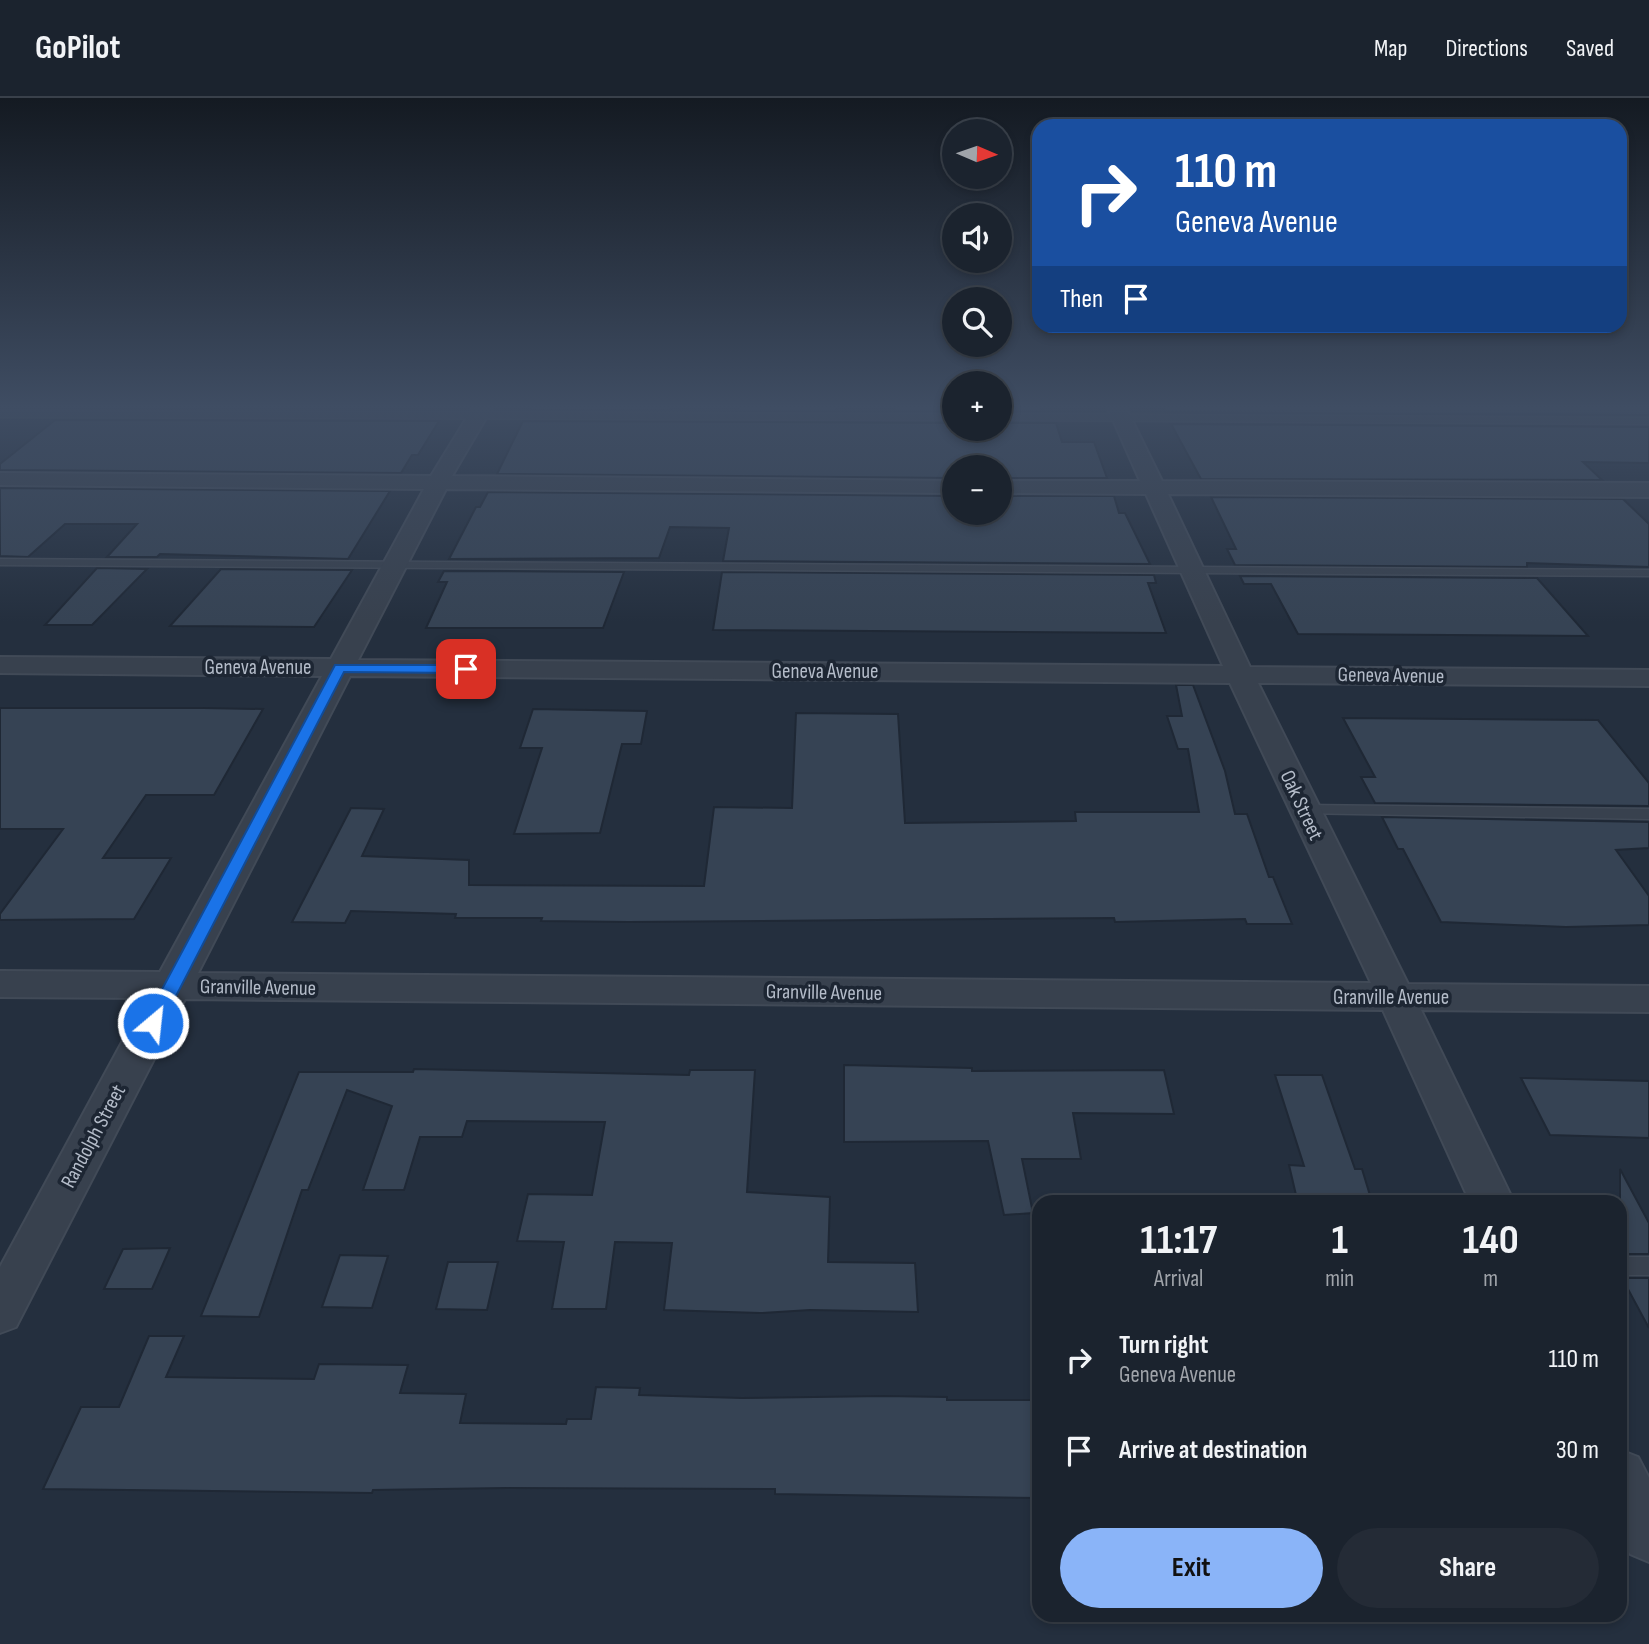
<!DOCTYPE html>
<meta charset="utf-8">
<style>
:root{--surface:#1b232e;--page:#242b36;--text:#f1f3f6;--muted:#a0a4aa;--line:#39404a;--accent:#8ab4f8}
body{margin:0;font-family:"Sofia Sans Condensed",sans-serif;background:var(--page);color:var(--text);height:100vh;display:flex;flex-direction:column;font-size:26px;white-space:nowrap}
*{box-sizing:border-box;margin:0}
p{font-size:23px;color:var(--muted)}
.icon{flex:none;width:38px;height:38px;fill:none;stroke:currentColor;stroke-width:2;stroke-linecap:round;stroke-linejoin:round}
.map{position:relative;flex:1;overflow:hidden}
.panel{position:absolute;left:1032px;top:1097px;width:595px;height:427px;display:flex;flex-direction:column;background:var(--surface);border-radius:21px;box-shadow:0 4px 10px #0003,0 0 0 2px var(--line)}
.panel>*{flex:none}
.hud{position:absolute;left:1032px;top:21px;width:595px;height:214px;border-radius:21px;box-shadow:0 4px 10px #0003,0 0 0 2px var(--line);background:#1a4fa0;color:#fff;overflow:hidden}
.needle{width:46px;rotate:92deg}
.tools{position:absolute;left:942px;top:21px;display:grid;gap:14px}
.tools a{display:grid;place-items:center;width:70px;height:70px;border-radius:50%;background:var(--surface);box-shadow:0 4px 10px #0003,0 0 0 2px var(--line);font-size:35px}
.pin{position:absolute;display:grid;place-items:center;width:60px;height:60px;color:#fff;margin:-30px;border-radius:14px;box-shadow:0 4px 10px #0006}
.me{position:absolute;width:77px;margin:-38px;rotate:28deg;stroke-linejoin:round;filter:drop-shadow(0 0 5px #0008)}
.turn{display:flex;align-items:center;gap:24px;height:147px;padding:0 28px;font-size:32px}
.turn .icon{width:91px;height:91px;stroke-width:2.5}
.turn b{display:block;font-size:49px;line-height:60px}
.then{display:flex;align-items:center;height:66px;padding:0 28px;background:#0003;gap:14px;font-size:26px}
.eta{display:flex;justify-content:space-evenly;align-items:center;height:119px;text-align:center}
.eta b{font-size:42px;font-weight:700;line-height:49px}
.cta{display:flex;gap:14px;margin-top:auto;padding:14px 28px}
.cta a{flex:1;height:80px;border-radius:42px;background:var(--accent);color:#111;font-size:28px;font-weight:700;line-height:80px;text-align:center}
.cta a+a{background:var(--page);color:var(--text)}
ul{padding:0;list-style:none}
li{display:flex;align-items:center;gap:21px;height:91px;padding:0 28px}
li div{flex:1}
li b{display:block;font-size:26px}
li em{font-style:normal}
header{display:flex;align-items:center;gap:42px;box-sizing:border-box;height:98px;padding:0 35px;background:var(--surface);border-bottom:2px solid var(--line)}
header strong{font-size:33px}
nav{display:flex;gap:38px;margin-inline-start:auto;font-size:24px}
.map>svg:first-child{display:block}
</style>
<header>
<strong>GoPilot</strong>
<nav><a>Map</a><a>Directions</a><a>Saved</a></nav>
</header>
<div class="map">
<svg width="1649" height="1546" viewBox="0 0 1649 1546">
<rect width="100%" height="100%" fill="#242f3e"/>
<!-- building -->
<g fill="#364354" stroke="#1f2835" stroke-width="2">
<path d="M 73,308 L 201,308 L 197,311 L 69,311 Z"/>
<path d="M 531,308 L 672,308 L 671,312 L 529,312 Z"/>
<path d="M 739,308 L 836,308 L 836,313 L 738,313 Z"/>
<rect x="895" y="308" width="59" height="5"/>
<path d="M 999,308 L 1041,308 L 1042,314 L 999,313 Z"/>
<path d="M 1163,308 L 1649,309 L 1649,317 L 1166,314 Z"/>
<path d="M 55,322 L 439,323 L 418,357 L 412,357 L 401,375 L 0,372 L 0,366 Z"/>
<path d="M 523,323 L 954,325 L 954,331 L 999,331 L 999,325 L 1056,325 L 1062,344 L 1094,344 L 1107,380 L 999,380 L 999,369 L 954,369 L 954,380 L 497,376 Z"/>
<path d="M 1171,326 L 1649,329 L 1649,365 L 1583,364 L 1602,382 L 1201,381 Z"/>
<path d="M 0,390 L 390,393 L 348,461 L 160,456 L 157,459 L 107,459 L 137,426 L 65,426 L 28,459 L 0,458 Z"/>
<path d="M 488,394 L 954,398 L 954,415 L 999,415 L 999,398 L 1114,398 L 1119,415 L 1125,415 L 1150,466 L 723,463 L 729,430 L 670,429 L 659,460 L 449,461 L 476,409 L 480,409 Z"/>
<path d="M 1211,399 L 1623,401 L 1649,426 L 1649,469 L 1527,465 L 1527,469 L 1235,467 L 1227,451 L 1236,451 Z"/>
<path d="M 97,470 L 147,471 L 92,527 L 45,527 Z"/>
<path d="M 221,471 L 352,472 L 314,529 L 170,528 Z"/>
<path d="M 444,473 L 624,474 L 603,530 L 426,530 L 447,484 L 438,484 Z"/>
<path d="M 722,474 L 1154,477 L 1156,485 L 1148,485 L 1166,535 L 713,532 Z"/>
<path d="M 1240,478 L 1537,480 L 1588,538 L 1298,536 L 1271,486 L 1244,486 Z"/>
<path d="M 1176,587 L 1193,587 L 1225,673 L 1235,716 L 1247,716 L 1269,779 L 1273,779 L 1292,826 L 1247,826 L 1245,821 L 1115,824 L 1114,820 L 628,824 L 541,823 L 542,820 L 455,820 L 456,816 L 351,813 L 345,825 L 292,824 L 351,710 L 384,711 L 362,758 L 469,762 L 469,787 L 704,788 L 714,709 L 792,710 L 796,615 L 898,616 L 905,725 L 1076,723 L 1075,714 L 1199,714 L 1188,651 L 1178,651 L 1167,618 L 1182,618 Z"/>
<path d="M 0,610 L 203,610 L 263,611 L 214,697 L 146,697 L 103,760 L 171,760 L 134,821 L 0,822 L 0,816 L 63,731 L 0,731 Z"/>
<path d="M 533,611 L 647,613 L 641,646 L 622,646 L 600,735 L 514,736 L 542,650 L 520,650 Z"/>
<path d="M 1343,620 L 1598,622 L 1649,685 L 1649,708 L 1375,705 L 1361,679 L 1375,679 Z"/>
<path d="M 1382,719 L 1649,724 L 1649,750 L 1616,752 L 1649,798 L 1649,827 L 1566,829 L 1441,824 L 1403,751 L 1398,751 Z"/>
<path d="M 844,967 L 972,970 L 972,973 L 1164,972 L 1174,1016 L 1073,1015 L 1081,1061 L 1022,1061 L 1033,1115 L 1004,1117 L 988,1043 L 844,1044 Z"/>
<path d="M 414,971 L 689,977 L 690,972 L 755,972 L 747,1094 L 830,1099 L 828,1164 L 915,1165 L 918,1214 L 810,1212 L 760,1215 L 664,1212 L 672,1145 L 615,1144 L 606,1211 L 552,1211 L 564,1144 L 517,1143 L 528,1096 L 592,1097 L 605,1024 L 467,1023 L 462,1039 L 420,1039 L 404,1092 L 363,1092 L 392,1008 L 347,992 L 308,1092 L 302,1092 L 259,1219 L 201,1218 L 299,974 L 413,974 Z"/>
<path d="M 1275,977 L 1322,977 L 1355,1071 L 1362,1071 L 1372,1104 L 1319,1104 L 1318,1098 L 1296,1097 L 1289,1067 L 1304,1068 Z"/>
<path d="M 1521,980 L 1649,983 L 1649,1040 L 1550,1037 Z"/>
<path d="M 1620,1071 L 1649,1125 L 1649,1156 L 1620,1156 Z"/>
<path d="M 170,1150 L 152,1191 L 104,1191 L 123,1151 Z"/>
<path d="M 340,1157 L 388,1158 L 372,1210 L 322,1209 Z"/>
<path d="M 448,1164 L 498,1164 L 487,1212 L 436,1211 Z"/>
<path d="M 1622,1180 L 1649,1180 L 1649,1230 Z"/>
<path d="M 149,1238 L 184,1238 L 166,1279 L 314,1281 L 319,1266 L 408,1267 L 400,1295 L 466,1296 L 460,1325 L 566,1326 L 567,1321 L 591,1321 L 596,1289 L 640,1290 L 639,1297 L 742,1300 L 884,1298 L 947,1299 L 947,1302 L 1040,1302 L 1040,1400 L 775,1396 L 775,1391 L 506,1390 L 373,1392 L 372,1395 L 43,1391 L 81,1309 L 119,1309 Z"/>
</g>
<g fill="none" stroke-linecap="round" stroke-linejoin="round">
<defs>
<g id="lane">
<path d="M 0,313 L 954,316 L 954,322 L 0,319 Z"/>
<path d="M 999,316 L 1649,320 L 1649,326 L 999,322 Z"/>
<path d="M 0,461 L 1649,472 L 1649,478 L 0,467 Z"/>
<path d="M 1303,707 L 1649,711 L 1649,721 L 1298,715 L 1296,712 L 1298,709 Z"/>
<rect x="1620" y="1159" width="29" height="18"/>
</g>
<g id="street">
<path d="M 474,308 L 493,308 L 452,378 L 954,383 L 954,395 L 446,391 L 358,562 L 1223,568 L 1146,396 L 999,395 L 999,383 L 1140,383 L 1107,308 L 1125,308 L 1162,383 L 1649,385 L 1649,399 L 1168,396 L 1250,569 L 1649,572 L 1649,588 L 1258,585 L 1408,886 L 1649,888 L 1649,914 L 1421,912 L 1514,1104 L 1470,1104 L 1383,912 L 185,901 L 16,1229 L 0,1235 L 0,1169 L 146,900 L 0,899 L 0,873 L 160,874 L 322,578 L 0,575 L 0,559 L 331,561 L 424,391 L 0,387 L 0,375 L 431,378 ZM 350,578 L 1230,585 L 1371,885 L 198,875 Z"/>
<path d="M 1620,1352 L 1638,1359 L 1649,1380 L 1649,1464 L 1630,1456 L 1620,1435 Z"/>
</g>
</defs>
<!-- lane casing -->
<use href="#lane" stroke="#414a57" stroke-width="3"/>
<!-- street casing -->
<use href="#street" stroke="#414a57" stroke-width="4"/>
<!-- lane -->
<use href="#lane" fill="#38414e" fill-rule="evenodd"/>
<!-- street -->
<use href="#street" fill="#38414e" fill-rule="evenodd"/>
</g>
<!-- sky -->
<linearGradient id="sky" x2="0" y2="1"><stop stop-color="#141a22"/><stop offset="0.59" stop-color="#3f4d63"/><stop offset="1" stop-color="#3f4d63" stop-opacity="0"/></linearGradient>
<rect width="1649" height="524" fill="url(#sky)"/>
<!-- route -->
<path fill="#1a73e8" stroke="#114b97" stroke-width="2" d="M 335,567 L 466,567 L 472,571 L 466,575 L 344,574 L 162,925 L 159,930 L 146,930 L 144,925 Z"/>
<g text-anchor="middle" stroke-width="7" stroke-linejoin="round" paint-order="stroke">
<!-- street labels -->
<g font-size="21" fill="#b4bcc9" stroke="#1d2633">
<text x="258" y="576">Geneva Avenue</text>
<text x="825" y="580">Geneva Avenue</text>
<text transform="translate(1391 577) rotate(1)" y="7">Geneva Avenue</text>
<text transform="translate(1302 707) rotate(65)" y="7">Oak Street</text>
<text transform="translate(258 889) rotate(1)" y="7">Granville Avenue</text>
<text transform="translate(824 894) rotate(1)" y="7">Granville Avenue</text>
<text x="1391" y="906">Granville Avenue</text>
<text transform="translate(93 1038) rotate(-62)" y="7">Randolph Street</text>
</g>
</g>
</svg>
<div class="tools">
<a><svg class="needle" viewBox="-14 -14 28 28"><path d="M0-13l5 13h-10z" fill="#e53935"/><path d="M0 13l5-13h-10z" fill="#a0a4aa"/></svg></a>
<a><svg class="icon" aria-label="sound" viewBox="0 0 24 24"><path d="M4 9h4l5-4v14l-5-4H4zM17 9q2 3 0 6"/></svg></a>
<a><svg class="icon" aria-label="search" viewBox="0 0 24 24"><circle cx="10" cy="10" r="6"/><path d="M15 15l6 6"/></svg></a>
<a>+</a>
<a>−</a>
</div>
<div class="pin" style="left:466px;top:571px;background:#d93025"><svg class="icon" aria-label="arrive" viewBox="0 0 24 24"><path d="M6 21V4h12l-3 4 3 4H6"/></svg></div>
<svg class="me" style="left:153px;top:925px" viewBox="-20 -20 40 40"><circle r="17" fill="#1a73e8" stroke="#fff" stroke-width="3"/><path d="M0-11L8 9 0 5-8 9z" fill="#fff"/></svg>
<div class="hud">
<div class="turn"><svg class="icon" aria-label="right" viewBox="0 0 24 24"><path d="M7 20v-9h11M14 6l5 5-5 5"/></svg><div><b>110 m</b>Geneva Avenue</div></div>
<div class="then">Then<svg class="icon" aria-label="arrive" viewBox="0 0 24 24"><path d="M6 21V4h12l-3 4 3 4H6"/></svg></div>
</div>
<section class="panel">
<div class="eta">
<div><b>11:17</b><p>Arrival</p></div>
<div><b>1</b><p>min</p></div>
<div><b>140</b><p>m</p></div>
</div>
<ul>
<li><svg class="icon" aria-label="right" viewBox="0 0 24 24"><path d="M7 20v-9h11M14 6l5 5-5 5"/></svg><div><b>Turn right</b><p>Geneva Avenue</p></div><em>110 m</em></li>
<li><svg class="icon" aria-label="arrive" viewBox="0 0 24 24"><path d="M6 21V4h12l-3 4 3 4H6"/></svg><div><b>Arrive at destination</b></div><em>30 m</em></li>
</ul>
<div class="cta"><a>Exit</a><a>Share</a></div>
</section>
</div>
